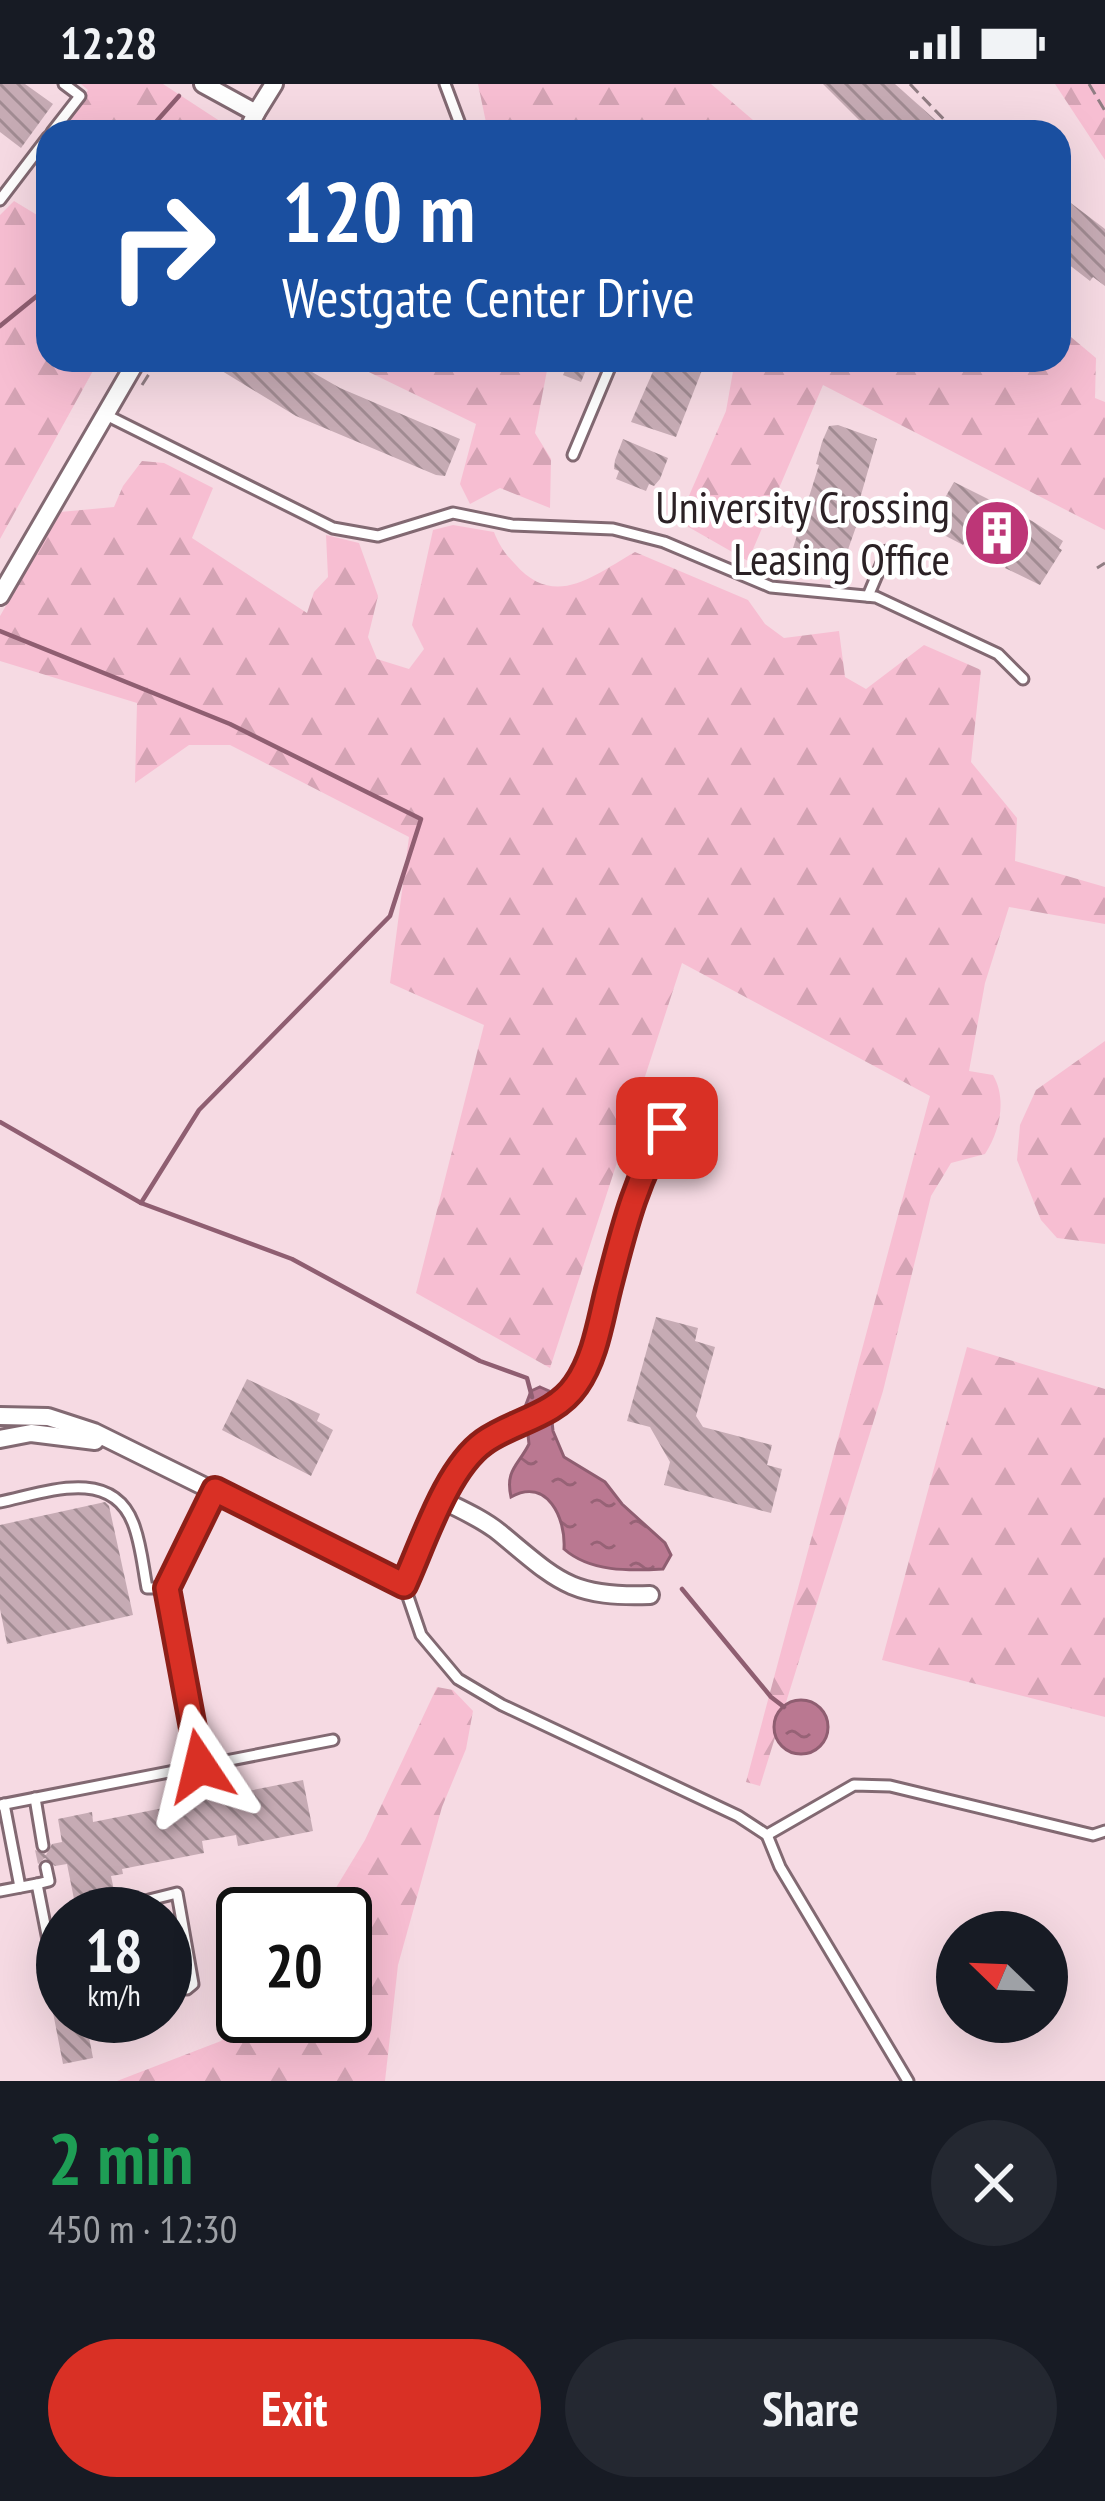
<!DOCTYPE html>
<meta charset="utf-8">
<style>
:root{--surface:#171b24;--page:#242831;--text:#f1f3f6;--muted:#9ea1a6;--accent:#d93025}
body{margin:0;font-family:"PT Sans Narrow",sans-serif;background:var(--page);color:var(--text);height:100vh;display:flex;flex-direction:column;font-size:45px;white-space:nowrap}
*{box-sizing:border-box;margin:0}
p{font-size:39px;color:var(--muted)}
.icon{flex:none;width:66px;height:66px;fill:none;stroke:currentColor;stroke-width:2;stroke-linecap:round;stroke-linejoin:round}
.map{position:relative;height:1997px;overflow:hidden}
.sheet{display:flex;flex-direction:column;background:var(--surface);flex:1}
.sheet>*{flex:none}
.hud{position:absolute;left:36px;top:36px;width:1035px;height:252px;border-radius:36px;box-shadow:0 12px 48px #0002;background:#1a4fa0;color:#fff;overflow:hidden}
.needle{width:78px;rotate:293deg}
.fabs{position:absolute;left:936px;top:1827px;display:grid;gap:24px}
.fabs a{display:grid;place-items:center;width:132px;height:132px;border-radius:50%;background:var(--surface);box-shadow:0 12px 48px #0002;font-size:60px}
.speed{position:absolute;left:36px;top:1803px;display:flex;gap:24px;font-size:60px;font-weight:700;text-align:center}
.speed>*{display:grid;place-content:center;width:156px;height:156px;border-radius:50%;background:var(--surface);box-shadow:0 12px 48px #0002;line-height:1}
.speed small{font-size:30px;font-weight:400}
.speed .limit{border:6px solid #111;border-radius:18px;background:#fff;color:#111}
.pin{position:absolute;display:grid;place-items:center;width:102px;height:102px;color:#fff;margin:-51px;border-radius:24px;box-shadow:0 6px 18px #0006}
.me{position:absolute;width:132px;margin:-66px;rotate:350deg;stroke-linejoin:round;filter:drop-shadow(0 0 9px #0008)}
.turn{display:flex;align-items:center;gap:42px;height:252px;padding:0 48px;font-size:54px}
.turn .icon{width:156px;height:156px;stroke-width:2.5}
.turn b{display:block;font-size:84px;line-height:102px}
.round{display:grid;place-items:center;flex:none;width:126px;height:126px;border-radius:63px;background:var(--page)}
.summary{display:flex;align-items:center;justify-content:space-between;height:204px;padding:0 48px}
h1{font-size:72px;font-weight:800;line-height:90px;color:#1e9e55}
.button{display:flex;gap:24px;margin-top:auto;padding:24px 48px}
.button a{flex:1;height:138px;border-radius:72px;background:var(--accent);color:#fff;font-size:48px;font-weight:800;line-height:138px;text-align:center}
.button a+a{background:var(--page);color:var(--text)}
.status{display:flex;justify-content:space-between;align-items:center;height:84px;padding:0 60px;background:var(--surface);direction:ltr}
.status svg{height:33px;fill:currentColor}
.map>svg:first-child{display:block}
</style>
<div class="status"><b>12:28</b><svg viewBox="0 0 49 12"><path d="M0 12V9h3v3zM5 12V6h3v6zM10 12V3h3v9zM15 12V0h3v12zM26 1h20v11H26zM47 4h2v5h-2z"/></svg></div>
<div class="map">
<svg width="1105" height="1997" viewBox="0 0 1105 1997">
<defs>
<pattern id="forest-firs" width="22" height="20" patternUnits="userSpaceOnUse" patternTransform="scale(3)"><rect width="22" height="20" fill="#f7bed2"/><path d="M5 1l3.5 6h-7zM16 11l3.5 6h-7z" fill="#d4a3b4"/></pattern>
<pattern id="water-ripples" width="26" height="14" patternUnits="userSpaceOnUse" patternTransform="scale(3)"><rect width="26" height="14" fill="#ba7891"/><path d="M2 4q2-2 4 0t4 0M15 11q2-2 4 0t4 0" fill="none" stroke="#976276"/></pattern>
<pattern id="building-back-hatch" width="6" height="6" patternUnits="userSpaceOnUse" patternTransform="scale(3)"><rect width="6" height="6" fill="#c6abb4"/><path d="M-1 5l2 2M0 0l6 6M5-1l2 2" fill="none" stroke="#a18b92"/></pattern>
</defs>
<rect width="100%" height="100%" fill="#f6dae3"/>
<!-- forest -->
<g fill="url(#forest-firs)">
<path d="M 81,0 L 163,0 L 235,47 L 59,48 L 88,6 Z"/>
<path d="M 478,0 L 711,0 L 767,48 L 488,48 Z"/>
<path d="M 1055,0 L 1105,0 L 1105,76 Z"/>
<path d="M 14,117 L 42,134 L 48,126 L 48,276 L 99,276 L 0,455 L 0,131 Z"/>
<path d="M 1059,243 L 1096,274 L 1095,314 L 1105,318 L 1105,446 L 823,301 L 748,477 L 678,437 L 726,327 L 735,276 L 1059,276 Z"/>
<path d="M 344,276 L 549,276 L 535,349 L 551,375 L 550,424 L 500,404 L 470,420 L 460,400 L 476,340 Z"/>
<path d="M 142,377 L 164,379 L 213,404 L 192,454 L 307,529 L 314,508 L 328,493 L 326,451 L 359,459 L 378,512 L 368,553 L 377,575 L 409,585 L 424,565 L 412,541 L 433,446 L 453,441 L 494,448 C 499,461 505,470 515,480 C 555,526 594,491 635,468 L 748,516 L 765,540 L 784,554 L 839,547 L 845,593 L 866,605 L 924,561 L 981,586 L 971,678 L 1017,734 L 1015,777 L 1105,803 L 1105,840 L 1009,823 L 985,899 L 969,987 L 993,991 C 1007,1015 1000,1047 985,1070 L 951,1079 L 931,1112 L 883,1307 L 760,1702 L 746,1698 L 930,1012 L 682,879 L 550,1284 L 416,1209 L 484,941 L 390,899 L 409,753 L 230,661 L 189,661 L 135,699 L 137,619 L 0,577 L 0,532 L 60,428 L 114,423 L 123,402 Z"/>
<path d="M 1105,957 L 1105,1160 L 1057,1154 L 1041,1136 L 1017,1076 L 1020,1041 L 1036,1006 Z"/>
<path d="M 967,1263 L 1105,1305 L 1105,1633 L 882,1576 Z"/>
<path d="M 437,1603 L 453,1606 L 473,1627 L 466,1665 L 442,1723 L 398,1881 L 385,1997 L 117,1997 L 221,1957 L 243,1931 L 345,1932 L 345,1830 L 320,1830 L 365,1756 Z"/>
</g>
<!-- water -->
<g fill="url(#water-ripples)" stroke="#8f5e71" stroke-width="3">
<path d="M 540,1303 L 549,1307 L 553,1347 L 564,1373 L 605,1398 L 622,1420 L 665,1459 L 671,1471 L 663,1485 C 629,1487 590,1488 564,1465 C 566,1434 547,1393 511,1413 C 505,1386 518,1382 529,1360 L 525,1323 L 531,1307 Z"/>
<circle cx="801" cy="1643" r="27"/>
</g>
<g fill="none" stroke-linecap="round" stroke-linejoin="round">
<!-- stream -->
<g stroke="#8f5e71" stroke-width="4.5">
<path d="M 147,48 L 179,12"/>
<path d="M 0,242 L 48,203"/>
<path d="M 0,547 L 230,640 L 421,735 L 390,832 L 199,1026 L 141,1119"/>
<path d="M 0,1038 L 141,1119 L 292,1175 L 480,1277 L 527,1294 L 532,1313"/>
<path d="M 682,1505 L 771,1613 L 784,1623"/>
</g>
</g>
<!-- building -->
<g fill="url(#building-back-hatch)">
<path d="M 0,0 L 25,0 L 53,20 L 21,64 L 0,48 Z"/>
<path d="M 823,0 L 895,0 L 941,41 L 934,48 L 871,48 Z"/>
<path d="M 1059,110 L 1105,145 L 1105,202 L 1093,193 L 1090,197 L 1059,173 Z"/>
<path d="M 204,276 L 291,276 L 340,304 L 460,355 L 445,392 L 436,391 L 296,332 Z"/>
<path d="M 570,276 L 590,276 L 581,298 L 563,291 Z"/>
<path d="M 658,276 L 706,276 L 676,353 L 631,338 Z"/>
<path d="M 838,341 L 877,355 L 853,439 L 857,440 L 844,477 L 793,464 L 819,381 L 816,380 L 822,358 L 829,342 Z"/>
<path d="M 623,355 L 668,374 L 660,395 L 654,402 L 649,400 L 646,407 L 616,395 L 619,387 L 614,385 L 615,376 Z"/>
<path d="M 954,398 L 1032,437 L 1063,457 L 1059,464 L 1062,466 L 1040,501 L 1005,484 L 1007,481 L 965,458 L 963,461 L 944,451 L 945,448 L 930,440 Z"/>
<path d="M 656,1233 L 698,1244 L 695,1257 L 715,1263 L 696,1332 L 703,1343 L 772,1361 L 767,1381 L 782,1385 L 771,1429 L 664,1401 L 670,1378 L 650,1343 L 627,1337 Z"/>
<path d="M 247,1295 L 320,1330 L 317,1337 L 333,1346 L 311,1392 L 222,1346 Z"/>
<path d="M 105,1418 L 109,1422 L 133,1531 L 7,1560 L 0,1525 L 0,1441 Z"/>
<path d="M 303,1696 L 313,1747 L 238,1762 L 236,1751 L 202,1757 L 204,1769 L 122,1785 L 123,1790 L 111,1792 L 119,1830 L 77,1830 L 67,1780 L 55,1782 L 45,1774 L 38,1780 L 35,1766 L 46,1771 L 52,1760 L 62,1758 L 58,1735 L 92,1728 L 93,1738 Z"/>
<path d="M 63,1911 L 63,1932 L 85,1932 L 93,1974 L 63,1980 L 50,1913 Z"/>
</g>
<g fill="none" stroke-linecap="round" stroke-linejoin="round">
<defs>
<g id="service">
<path d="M 445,0 L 463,48"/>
<path d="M 52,48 L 80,12 L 64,0"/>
<path d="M 0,116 L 48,53"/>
<path d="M 106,331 L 333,444 L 378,452 L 453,429 L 512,441 L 613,445 L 664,458 L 771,503 L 876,513 L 998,570 L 1023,595"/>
<path d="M 573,371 L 613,276"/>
<path d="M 868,512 L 887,467"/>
<path d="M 0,1418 C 44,1409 111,1382 133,1439 C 141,1459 143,1483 147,1504 L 167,1504"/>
<path d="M 404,1501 L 421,1551 L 458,1595 L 502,1621 L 738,1732 L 767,1751 L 854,1701 L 890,1702 L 1093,1751 L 1105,1747"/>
<path d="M 200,1682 L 167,1504 L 215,1406"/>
<path d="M 35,1714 L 43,1762"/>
<path d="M 4,1720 L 20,1803"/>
<path d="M 0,1721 L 333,1656"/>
<path d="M 767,1751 L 780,1783 L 908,1997"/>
<path d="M 37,1800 L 49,1797 L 46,1783"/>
<path d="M 0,1807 L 37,1800 L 48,1856 L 63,1864"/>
<path d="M 139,1830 L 137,1819 L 177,1809 L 193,1900 L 187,1905 L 165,1894"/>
</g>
<g id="minor">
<path d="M 203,0 L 256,29 L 247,48"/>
<path d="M 256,29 L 274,0"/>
<path d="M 0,512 L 137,276"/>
<path d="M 0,1332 L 48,1333 L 94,1348 L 404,1501 L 442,1416"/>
<path d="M 0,1355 L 31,1349 L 95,1357"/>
<path d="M 650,1511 C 570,1514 557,1496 500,1449 C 483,1435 462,1426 442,1416 L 458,1388 L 483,1359 L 536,1334 L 574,1304 L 592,1270 L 636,1099 L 667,1044"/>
</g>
</defs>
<!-- service casing -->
<use href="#service" stroke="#826972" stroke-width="15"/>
<!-- minor casing -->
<use href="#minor" stroke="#826972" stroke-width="22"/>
<!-- path -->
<g stroke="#907d83" stroke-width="3" stroke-dasharray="12 6" stroke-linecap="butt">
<path d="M 910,0 L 956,48"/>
<path d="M 1089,0 L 1105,27"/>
<path d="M 142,301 L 158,276"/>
<path d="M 1097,484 L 1105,479"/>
</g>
<!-- service -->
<use href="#service" stroke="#fff" stroke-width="9"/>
<!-- minor -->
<use href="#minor" stroke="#fff" stroke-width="16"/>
</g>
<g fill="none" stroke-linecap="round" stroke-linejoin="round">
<defs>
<path id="route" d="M 200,1682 L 167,1504 L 215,1406 L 404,1501 C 423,1460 446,1385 484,1358 C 513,1337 554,1333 576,1301 C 595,1274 600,1238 608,1206 C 623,1148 635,1095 667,1044"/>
</defs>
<!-- route casing -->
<use href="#route" stroke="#8d1f18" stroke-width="30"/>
<!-- route -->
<use href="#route" stroke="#d93025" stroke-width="21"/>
</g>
<!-- icons -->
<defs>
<symbol id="building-disc" viewBox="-11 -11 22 22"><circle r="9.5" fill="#bd3677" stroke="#fff"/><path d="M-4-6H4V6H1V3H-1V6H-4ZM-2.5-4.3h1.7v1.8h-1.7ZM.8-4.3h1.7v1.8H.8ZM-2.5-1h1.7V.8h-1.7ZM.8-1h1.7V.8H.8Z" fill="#fff"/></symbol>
</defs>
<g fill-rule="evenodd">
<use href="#building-disc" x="959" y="411" width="76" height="76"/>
</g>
<g text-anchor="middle" stroke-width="9" stroke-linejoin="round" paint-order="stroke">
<!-- poi labels -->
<g font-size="45" fill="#2b2125" stroke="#fff" text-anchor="end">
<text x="950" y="439">University Crossing<tspan x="950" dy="52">Leasing Office</tspan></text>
</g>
</g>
</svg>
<div class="fabs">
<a><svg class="needle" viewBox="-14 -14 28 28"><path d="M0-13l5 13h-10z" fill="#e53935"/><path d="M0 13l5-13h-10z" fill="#9ea1a6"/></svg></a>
</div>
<div class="speed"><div>18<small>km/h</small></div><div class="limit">20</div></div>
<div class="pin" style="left:667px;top:1044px;background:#d93025"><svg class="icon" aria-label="arrive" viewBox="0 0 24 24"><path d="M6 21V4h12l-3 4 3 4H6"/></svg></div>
<svg class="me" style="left:200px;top:1682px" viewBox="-20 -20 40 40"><path d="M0-17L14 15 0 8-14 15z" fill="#d93025" stroke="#fff" stroke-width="4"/></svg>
<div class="hud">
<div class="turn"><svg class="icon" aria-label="right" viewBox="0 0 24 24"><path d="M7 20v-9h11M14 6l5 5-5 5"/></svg><div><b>120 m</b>Westgate Center Drive</div></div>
</div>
</div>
<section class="sheet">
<div class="summary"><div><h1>2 min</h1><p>450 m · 12:30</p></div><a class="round"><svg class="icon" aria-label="close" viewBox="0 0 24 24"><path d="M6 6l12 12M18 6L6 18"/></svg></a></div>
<div class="button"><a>Exit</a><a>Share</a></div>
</section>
